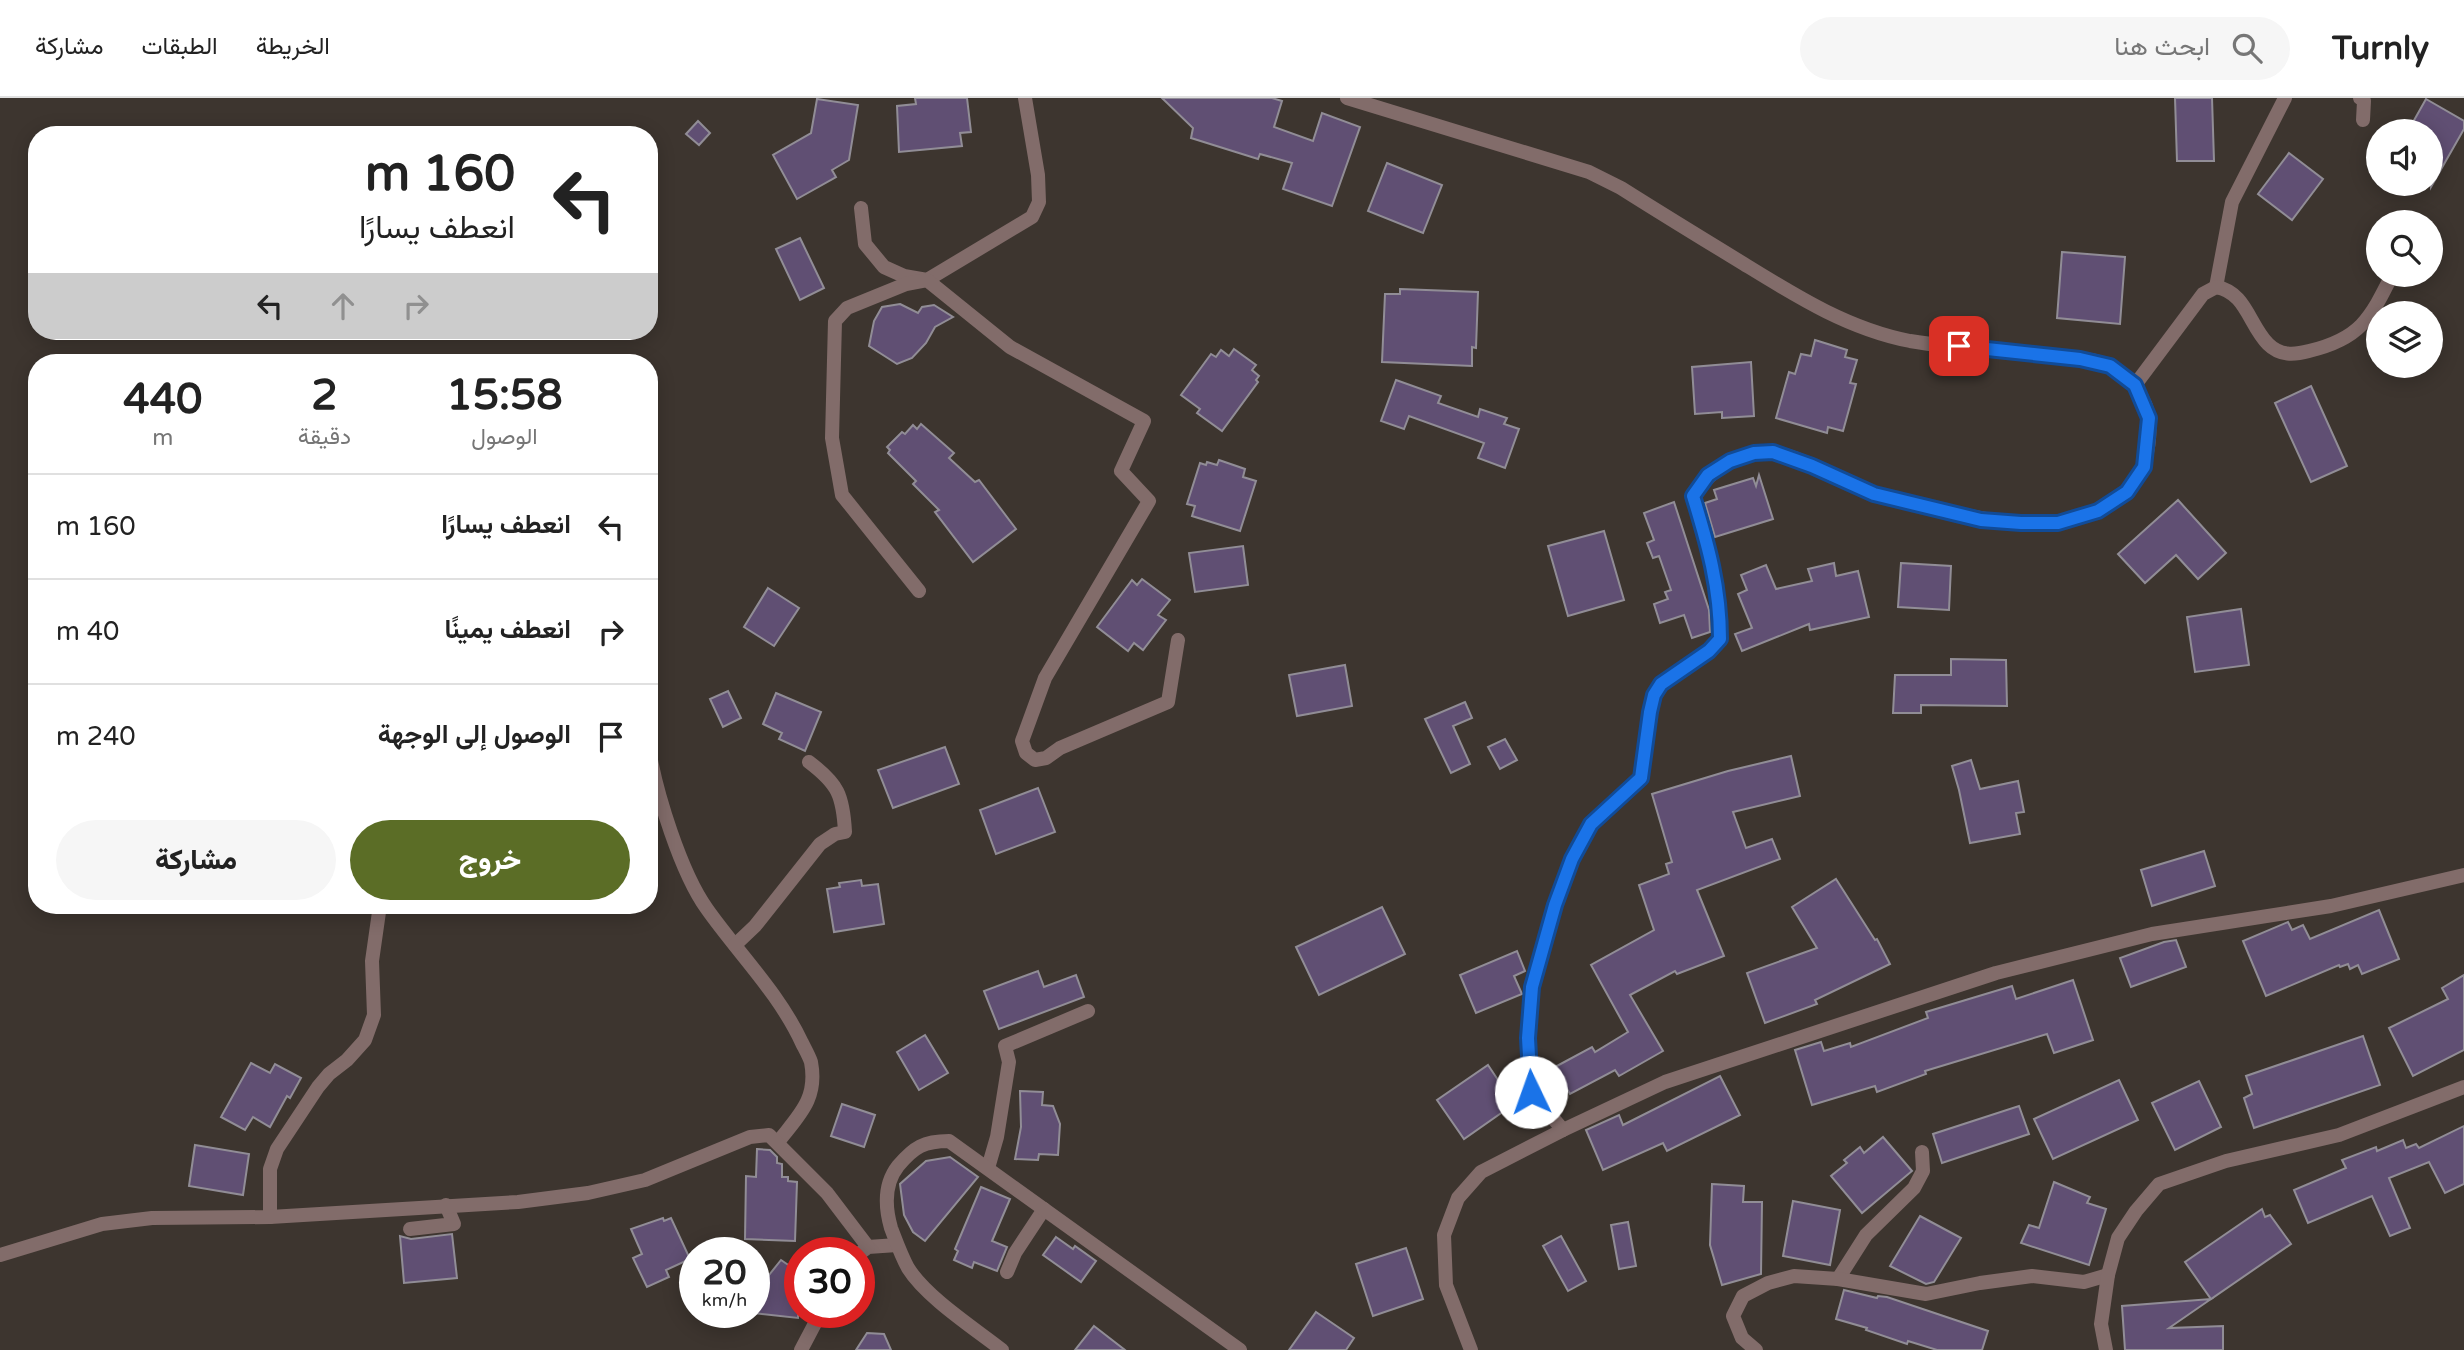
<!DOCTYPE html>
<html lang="ar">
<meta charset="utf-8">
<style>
:root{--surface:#fff;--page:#f6f6f6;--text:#222;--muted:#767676;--line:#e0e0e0;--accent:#5b6d26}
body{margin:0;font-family:"Varela Round",Vazirmatn,sans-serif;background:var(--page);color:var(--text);direction:rtl;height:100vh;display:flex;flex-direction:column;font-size:26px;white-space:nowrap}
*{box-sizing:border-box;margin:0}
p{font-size:23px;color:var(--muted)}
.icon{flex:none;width:38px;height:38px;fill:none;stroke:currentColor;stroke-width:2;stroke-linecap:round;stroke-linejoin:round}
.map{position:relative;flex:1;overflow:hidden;direction:ltr}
.sheet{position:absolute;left:28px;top:256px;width:630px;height:560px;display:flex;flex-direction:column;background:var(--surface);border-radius:28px;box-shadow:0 4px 18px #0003;direction:rtl}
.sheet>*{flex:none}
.hud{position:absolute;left:28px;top:28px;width:630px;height:214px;border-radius:28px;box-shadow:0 4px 18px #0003;direction:rtl;background:#fff;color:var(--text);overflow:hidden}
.buttons{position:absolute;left:2366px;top:21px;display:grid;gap:14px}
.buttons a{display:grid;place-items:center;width:77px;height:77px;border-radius:50%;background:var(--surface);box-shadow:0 4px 18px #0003;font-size:35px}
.speed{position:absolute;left:679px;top:1139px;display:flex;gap:14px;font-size:35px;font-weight:700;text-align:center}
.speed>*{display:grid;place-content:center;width:91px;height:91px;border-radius:50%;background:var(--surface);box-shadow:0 4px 18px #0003;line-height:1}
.speed small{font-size:18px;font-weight:400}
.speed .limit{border:10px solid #d22;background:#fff;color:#111}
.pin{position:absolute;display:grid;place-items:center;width:60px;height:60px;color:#fff;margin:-30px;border-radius:14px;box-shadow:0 4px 10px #0006}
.me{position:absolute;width:77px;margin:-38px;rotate:357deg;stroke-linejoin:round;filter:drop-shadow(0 0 5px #0008)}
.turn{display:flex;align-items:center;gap:24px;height:147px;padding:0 28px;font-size:32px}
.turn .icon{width:91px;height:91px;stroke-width:2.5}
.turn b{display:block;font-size:49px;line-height:60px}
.lanes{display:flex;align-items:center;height:66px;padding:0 28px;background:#0003;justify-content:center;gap:35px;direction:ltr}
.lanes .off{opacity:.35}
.eta{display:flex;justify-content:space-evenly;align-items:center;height:119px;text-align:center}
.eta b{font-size:42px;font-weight:800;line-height:49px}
.button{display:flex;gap:14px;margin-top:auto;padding:14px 28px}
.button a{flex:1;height:80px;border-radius:42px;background:var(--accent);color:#fff;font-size:28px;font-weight:800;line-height:80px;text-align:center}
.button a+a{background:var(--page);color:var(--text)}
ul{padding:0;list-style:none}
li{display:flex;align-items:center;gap:21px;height:105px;padding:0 28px;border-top:2px solid var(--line)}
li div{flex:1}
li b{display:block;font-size:26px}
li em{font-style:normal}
header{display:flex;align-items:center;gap:42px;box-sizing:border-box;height:98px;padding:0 35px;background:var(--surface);border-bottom:2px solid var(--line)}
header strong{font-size:33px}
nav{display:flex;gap:38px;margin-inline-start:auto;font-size:24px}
.search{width:490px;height:63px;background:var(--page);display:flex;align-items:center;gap:18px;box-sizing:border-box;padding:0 24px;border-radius:38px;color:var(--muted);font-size:26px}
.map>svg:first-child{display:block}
</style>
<header>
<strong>Turnly</strong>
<div class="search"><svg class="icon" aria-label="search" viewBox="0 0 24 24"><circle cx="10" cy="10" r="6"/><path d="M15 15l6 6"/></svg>ابحث هنا</div>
<nav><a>الخريطة</a><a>الطبقات</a><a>مشاركة</a></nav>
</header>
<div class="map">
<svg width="2464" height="1252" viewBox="0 0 2464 1252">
<rect width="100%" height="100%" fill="#3d352f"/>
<!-- building -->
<g fill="#604f73" stroke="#918d96" stroke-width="2">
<path d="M 915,0 L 967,0 L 971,34 L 960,35 L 962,48 L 899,54 L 897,8 L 916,6 Z"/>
<path d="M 1162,0 L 1272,0 L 1282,3 L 1274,29 L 1313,43 L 1322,15 L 1360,29 L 1332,108 L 1283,91 L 1292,65 L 1260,56 L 1258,61 L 1191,40 L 1193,30 Z"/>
<path d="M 2175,0 L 2212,0 L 2214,63 L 2177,63 Z"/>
<path d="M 817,1 L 858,7 L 849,62 L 832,72 L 836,79 L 797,101 L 773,57 L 811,35 Z"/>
<path d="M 2426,1 L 2464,23 L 2464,31 L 2431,89 L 2431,33 L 2408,33 Z"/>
<path d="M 698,23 L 710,35 L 699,47 L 686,36 Z"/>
<path d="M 2289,55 L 2323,81 L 2292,122 L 2258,96 Z"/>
<path d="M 1387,65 L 1442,87 L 1423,135 L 1368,113 Z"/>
<path d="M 800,140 L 824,190 L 800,202 L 776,151 Z"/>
<path d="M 2062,154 L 2125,159 L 2120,226 L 2057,220 Z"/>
<path d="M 1400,191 L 1478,194 L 1476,250 L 1472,249 L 1472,268 L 1382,264 L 1385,196 L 1400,196 Z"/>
<path d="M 900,206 L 918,215 L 922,209 L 934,207 L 953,219 L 935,229 L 926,245 L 912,260 L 897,266 L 869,248 L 874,223 L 882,209 Z"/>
<path d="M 1815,242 L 1847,252 L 1845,259 L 1857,262 L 1850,285 L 1856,286 L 1843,333 L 1828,329 L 1827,335 L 1776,320 L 1789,274 L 1795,276 L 1801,256 L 1811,258 Z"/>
<path d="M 1234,251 L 1256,267 L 1252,272 L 1259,278 L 1256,282 L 1258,284 L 1222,333 L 1197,315 L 1200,311 L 1181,297 L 1211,256 L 1216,259 L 1221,252 L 1229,258 Z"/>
<path d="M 1751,264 L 1754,318 L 1722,320 L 1722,314 L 1695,316 L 1692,269 Z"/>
<path d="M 1396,282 L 1441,298 L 1438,305 L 1478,319 L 1480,311 L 1507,320 L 1504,326 L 1519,331 L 1505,370 L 1478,360 L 1484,345 L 1409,318 L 1404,331 L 1381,323 Z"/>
<path d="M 2311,288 L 2347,368 L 2311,384 L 2275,305 Z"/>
<path d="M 921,326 L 954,355 L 949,360 L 975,384 L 979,382 L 1016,431 L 973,464 L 935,414 L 939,412 L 913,386 L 916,383 L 888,355 L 890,352 L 887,349 L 902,334 L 905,336 L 913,327 L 917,331 Z"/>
<path d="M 1219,362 L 1245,371 L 1243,379 L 1256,383 L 1240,433 L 1192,418 L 1195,408 L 1187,406 L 1200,365 L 1206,367 L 1207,364 L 1217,367 Z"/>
<path d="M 1759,377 L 1773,421 L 1715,439 L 1705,405 L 1717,401 L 1714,392 L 1753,380 L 1756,388 Z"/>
<path d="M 2178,402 L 2226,455 L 2198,481 L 2176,457 L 2145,485 L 2118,456 Z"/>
<path d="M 1674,404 L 1709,512 L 1710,534 L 1692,540 L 1684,517 L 1660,525 L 1654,506 L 1668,501 L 1665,494 L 1671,492 L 1659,458 L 1653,460 L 1647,445 L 1654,442 L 1644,415 Z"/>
<path d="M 1604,433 L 1624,502 L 1568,518 L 1548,448 Z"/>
<path d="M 1243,448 L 1248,487 L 1195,494 L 1189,455 Z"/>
<path d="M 1834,465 L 1836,478 L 1858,473 L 1869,519 L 1810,532 L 1809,526 L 1742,553 L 1735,536 L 1752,530 L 1738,496 L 1747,492 L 1741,477 L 1766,467 L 1776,491 L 1812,483 L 1808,471 Z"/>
<path d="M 1901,465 L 1951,468 L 1949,512 L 1898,509 Z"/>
<path d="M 1142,481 L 1170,502 L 1158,517 L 1166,522 L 1143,552 L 1134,545 L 1128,553 L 1097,529 L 1132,482 L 1137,487 Z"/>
<path d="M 768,490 L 799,510 L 774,548 L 744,529 Z"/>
<path d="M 2241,511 L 2249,567 L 2195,574 L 2187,519 Z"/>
<path d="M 1951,561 L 2006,562 L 2007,608 L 1921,607 L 1921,615 L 1893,615 L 1895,577 L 1951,577 Z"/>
<path d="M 1345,567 L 1352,608 L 1297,618 L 1289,577 Z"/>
<path d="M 728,593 L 741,620 L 723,629 L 710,601 Z"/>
<path d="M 776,595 L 821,614 L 805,653 L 779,641 L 782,635 L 763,626 Z"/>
<path d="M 1465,604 L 1472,620 L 1453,628 L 1470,666 L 1451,675 L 1425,621 Z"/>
<path d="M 1505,641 L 1517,662 L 1500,671 L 1488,649 Z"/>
<path d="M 945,649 L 959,686 L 893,710 L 878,672 Z"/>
<path d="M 1791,658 L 1800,698 L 1733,714 L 1746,750 L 1772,741 L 1780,761 L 1697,792 L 1724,858 L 1677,876 L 1675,873 L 1630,897 L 1663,953 L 1619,978 L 1615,972 L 1570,996 L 1555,969 L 1592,949 L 1595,954 L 1628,934 L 1591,867 L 1654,832 L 1639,787 L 1669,776 L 1666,766 L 1672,764 L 1652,696 L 1728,673 Z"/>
<path d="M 1971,662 L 1980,691 L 2018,683 L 2024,714 L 2016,715 L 2020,736 L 1970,745 L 1959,692 L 1952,668 Z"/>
<path d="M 1038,690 L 1055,734 L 996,756 L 980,712 Z"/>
<path d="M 2204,753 L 2215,788 L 2152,808 L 2141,772 Z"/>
<path d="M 1836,781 L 1875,842 L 1877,841 L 1890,866 L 1815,902 L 1817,906 L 1765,925 L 1747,875 L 1817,850 L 1792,809 Z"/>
<path d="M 861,782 L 862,788 L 878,786 L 884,826 L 834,834 L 827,791 L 840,789 L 839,785 Z"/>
<path d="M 1382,809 L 1405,856 L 1319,897 L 1296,849 Z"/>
<path d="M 2379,812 L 2399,861 L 2362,876 L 2358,867 L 2350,871 L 2348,866 L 2340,869 L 2339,867 L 2266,898 L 2243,843 L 2288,824 L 2292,832 L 2303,827 L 2310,841 Z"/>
<path d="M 2176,842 L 2186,869 L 2131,889 L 2120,860 L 2164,844 Z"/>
<path d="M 1517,853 L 1525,873 L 1514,878 L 1522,896 L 1476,915 L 1460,877 Z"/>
<path d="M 1038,873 L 1044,889 L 1076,877 L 1084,899 L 999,931 L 984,893 Z"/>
<path d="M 2464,877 L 2464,952 L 2413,978 L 2389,930 L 2448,901 L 2442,890 Z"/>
<path d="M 2073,882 L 2093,942 L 2054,955 L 2047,936 L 1925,973 L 1926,976 L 1877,994 L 1875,988 L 1812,1007 L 1795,952 L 1821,944 L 1824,953 L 1850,945 L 1851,949 L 1928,920 L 1926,914 L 2012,888 L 2016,901 Z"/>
<path d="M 925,937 L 948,975 L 919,992 L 897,954 Z"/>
<path d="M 2363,938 L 2380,987 L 2254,1030 L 2244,1000 L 2252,996 L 2246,978 Z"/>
<path d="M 251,965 L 270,975 L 275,966 L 301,980 L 290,1000 L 287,998 L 270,1029 L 253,1019 L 245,1032 L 221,1019 Z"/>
<path d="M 1488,967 L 1514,1006 L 1464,1041 L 1437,1002 Z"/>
<path d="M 1720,978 L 1740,1017 L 1667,1053 L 1663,1045 L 1603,1072 L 1586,1032 L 1619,1017 L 1623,1027 Z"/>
<path d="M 2119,982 L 2138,1022 L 2053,1061 L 2034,1021 Z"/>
<path d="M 2199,983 L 2221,1029 L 2175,1052 L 2152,1005 Z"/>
<path d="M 1020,993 L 1043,994 L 1042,1007 L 1053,1008 L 1060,1026 L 1058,1057 L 1039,1056 L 1038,1062 L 1015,1061 L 1021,1029 Z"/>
<path d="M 842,1006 L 875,1017 L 864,1049 L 831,1038 Z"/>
<path d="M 2019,1008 L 2029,1036 L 1942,1065 L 1933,1036 Z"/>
<path d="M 2464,1028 L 2464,1086 L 2445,1095 L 2429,1064 L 2389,1080 L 2410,1130 L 2390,1138 L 2372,1098 L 2308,1125 L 2294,1092 L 2346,1070 L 2342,1062 L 2376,1049 L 2377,1053 L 2403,1042 L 2406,1050 L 2416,1046 L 2419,1050 Z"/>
<path d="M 1883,1039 L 1912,1073 L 1862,1115 L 1831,1078 L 1847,1065 L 1844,1062 L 1860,1049 L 1864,1055 Z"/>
<path d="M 195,1047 L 249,1056 L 243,1097 L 189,1088 Z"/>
<path d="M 757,1051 L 770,1052 L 777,1059 L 777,1065 L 782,1066 L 782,1079 L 788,1079 L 788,1083 L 797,1084 L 795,1143 L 745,1141 L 746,1078 L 756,1079 Z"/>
<path d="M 950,1059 L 978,1079 L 925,1143 L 913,1134 L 904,1117 L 900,1086 L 926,1063 Z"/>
<path d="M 2054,1084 L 2090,1099 L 2087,1105 L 2106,1111 L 2089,1167 L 2021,1145 L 2029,1127 L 2039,1130 Z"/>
<path d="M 1712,1086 L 1744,1088 L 1743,1104 L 1762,1104 L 1761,1176 L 1722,1187 L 1710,1147 Z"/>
<path d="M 981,1089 L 1010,1101 L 992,1143 L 1007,1149 L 997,1173 L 974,1164 L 972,1170 L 954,1162 L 958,1153 L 955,1151 Z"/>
<path d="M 1793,1103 L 1840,1112 L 1830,1167 L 1783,1158 Z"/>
<path d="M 2262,1111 L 2265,1119 L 2270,1117 L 2291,1146 L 2211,1201 L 2185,1164 Z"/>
<path d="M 1920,1118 L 1961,1140 L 1934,1184 L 1926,1186 L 1890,1168 Z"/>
<path d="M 663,1120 L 664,1123 L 671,1120 L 690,1161 L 666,1172 L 669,1179 L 647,1189 L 633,1160 L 642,1156 L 631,1131 Z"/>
<path d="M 1628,1124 L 1636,1168 L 1619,1171 L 1611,1127 Z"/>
<path d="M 452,1136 L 457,1180 L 404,1185 L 400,1138 L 411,1141 Z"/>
<path d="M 1561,1138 L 1586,1183 L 1568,1193 L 1543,1148 Z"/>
<path d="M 1056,1139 L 1073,1151 L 1075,1148 L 1096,1163 L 1081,1184 L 1043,1157 Z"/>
<path d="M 1406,1150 L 1423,1201 L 1373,1218 L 1356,1166 Z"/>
<path d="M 781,1162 L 800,1175 L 798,1220 L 754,1215 L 754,1174 L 765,1182 Z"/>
<path d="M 1844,1192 L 1877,1200 L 1878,1198 L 1887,1199 L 1988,1233 L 1982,1252 L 1937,1252 L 1908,1243 L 1907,1246 L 1866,1232 L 1867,1230 L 1836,1221 Z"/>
<path d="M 2211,1201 L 2169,1230 L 2223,1228 L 2223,1252 L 2125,1252 L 2122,1208 Z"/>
<path d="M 1316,1214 L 1354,1240 L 1346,1252 L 1289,1252 Z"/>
<path d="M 1094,1228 L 1125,1252 L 1075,1252 Z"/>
<path d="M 867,1235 L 884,1236 L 891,1252 L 856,1252 Z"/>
</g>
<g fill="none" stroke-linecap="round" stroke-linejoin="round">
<!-- minor -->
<g stroke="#826c6a" stroke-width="14">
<path d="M 1347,0 L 1589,74 L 1621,90 C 1662,116 1703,141 1744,166 C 1796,198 1848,231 1910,243 C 1957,251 2006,253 2053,258 C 2071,260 2094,260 2110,268 C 2128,277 2148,301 2149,322 C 2151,346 2145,379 2125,396 C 2069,441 1995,425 1932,409 C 1912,405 1889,402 1870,394 C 1846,384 1792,354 1769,354 C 1735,354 1711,372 1693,398 C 1708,447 1720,490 1720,541 C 1711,551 1701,561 1689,568 C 1674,577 1664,581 1654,597 L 1641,680 L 1591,726 L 1572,761 L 1554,807 L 1532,889 L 1528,940 L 1531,994 L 1563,1032"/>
<path d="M 2360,0 L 2364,3 L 2363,22"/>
<path d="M 861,110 L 865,146 L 884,169 L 904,178 L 927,182 L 1032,119 L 1039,104 L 1038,77 L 1025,0"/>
<path d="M 2216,189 L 2232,104 L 2285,0"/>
<path d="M 2135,287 L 2203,196 L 2216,189 C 2246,194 2249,227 2268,246 C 2280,258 2294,257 2309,253 C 2360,241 2370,221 2392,177"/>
<path d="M 919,493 L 842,397 L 832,340 L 835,223 L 847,210 L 906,186 L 927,182 L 1010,249 L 1144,323 L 1121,373 L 1149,403 L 1045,580 L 1022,643 L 1026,655 L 1035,662 L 1046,660 L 1060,650 L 1168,604 L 1178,542"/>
<path d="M 649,651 C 656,695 681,775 707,811 C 738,855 779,895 802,945 C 805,951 809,958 811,964 C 818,1001 799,1017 778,1044"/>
<path d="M 735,847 L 755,828 L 820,746 L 835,736 L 845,734 C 843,697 838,686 809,664"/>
<path d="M 988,1070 L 997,1039 L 1009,964 L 1005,948 L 1088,913"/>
<path d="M 270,1119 L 270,1071 L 277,1051 L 318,989 L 329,976 L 347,962 L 365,942 L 374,917 L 372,863 L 380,807"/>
<path d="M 410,1131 L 454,1126 L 446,1107"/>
<path d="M 859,1156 L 868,1149 L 897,1147"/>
<path d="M 0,1157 L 102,1126 L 152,1120 L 270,1119 L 518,1104 L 588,1095 L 645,1082 L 750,1039 L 769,1037 L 827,1095 L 868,1149"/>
<path d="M 1007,1174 L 1015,1155 L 1044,1111"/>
<path d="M 1838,1181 L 1866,1137 L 1914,1090 L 1923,1073 L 1922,1054"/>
<path d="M 801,1252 L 821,1214"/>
<path d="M 1002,1252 C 974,1230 926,1199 908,1170 C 901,1157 896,1143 891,1130 C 885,1109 884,1086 898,1068 C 914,1049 924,1043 949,1043 L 1240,1252"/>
<path d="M 1471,1252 L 1446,1187 L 1444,1137 L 1458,1100 L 1481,1074 L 1563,1032 L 1665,984 L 1996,875 L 2152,836 L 2331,808 L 2464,777"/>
<path d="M 1756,1252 L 1742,1240 L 1733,1218 L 1743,1198 L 1768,1185 L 1794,1178 L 1838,1181 L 1926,1196 L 1980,1185 L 2032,1178 L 2084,1184 L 2108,1177"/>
</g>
<!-- tertiary -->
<path stroke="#826c6a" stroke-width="14" d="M 2106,1252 L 2101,1226 L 2108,1177 L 2118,1140 L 2136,1113 L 2159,1086 L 2226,1063 L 2339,1037 L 2464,989"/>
</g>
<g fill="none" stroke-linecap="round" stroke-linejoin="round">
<defs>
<path id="route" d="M 1531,994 L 1528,940 L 1532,889 L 1555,807 L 1572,761 L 1591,726 L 1641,680 L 1650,614 L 1654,597 L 1661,586 L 1709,553 L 1720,541 C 1720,489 1708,447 1693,398 L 1708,377 L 1730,363 L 1754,355 L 1773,354 L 1812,368 L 1874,396 L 1981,422 L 2021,425 L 2058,425 L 2098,413 L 2127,394 L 2144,369 L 2149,320 L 2135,287 L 2110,268 L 2080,261 L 1959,248"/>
</defs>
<!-- route casing -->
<use href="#route" stroke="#114b97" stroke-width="18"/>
<!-- route -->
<use href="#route" stroke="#1a73e8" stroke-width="12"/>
</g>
</svg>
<div class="buttons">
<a><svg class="icon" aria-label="sound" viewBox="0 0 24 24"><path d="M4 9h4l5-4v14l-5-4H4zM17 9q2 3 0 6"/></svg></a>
<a><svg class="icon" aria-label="search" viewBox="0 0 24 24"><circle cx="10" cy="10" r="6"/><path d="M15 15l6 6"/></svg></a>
<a><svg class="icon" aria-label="layers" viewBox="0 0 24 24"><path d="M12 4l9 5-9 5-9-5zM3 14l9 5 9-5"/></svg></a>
</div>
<div class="speed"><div>20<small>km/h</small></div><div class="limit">30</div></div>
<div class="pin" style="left:1959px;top:248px;background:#d93025"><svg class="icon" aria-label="arrive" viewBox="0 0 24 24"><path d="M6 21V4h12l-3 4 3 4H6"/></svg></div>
<svg class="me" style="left:1531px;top:994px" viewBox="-20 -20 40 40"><circle r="19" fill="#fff"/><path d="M0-13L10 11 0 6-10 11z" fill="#1a73e8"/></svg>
<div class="hud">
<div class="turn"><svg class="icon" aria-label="left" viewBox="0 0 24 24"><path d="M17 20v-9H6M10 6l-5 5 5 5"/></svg><div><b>160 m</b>انعطف يسارًا</div></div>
<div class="lanes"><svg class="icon" aria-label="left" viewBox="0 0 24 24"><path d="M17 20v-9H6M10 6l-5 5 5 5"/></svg><svg class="icon off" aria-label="ahead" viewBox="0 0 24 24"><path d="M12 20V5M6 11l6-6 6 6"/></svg><svg class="icon off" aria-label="right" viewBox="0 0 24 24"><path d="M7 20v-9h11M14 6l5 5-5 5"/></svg></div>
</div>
<section class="sheet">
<div class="eta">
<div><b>15:58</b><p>الوصول</p></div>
<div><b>2</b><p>دقيقة</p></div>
<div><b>440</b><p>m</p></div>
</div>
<ul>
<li><svg class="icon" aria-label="left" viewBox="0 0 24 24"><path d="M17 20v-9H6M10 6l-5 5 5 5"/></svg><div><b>انعطف يسارًا</b></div><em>160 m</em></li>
<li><svg class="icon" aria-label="right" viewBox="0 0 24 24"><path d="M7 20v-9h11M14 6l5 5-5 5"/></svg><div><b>انعطف يمينًا</b></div><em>40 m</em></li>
<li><svg class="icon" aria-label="arrive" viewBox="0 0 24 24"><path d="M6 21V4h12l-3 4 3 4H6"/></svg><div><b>الوصول إلى الوجهة</b></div><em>240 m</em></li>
</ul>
<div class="button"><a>خروج</a><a>مشاركة</a></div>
</section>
</div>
